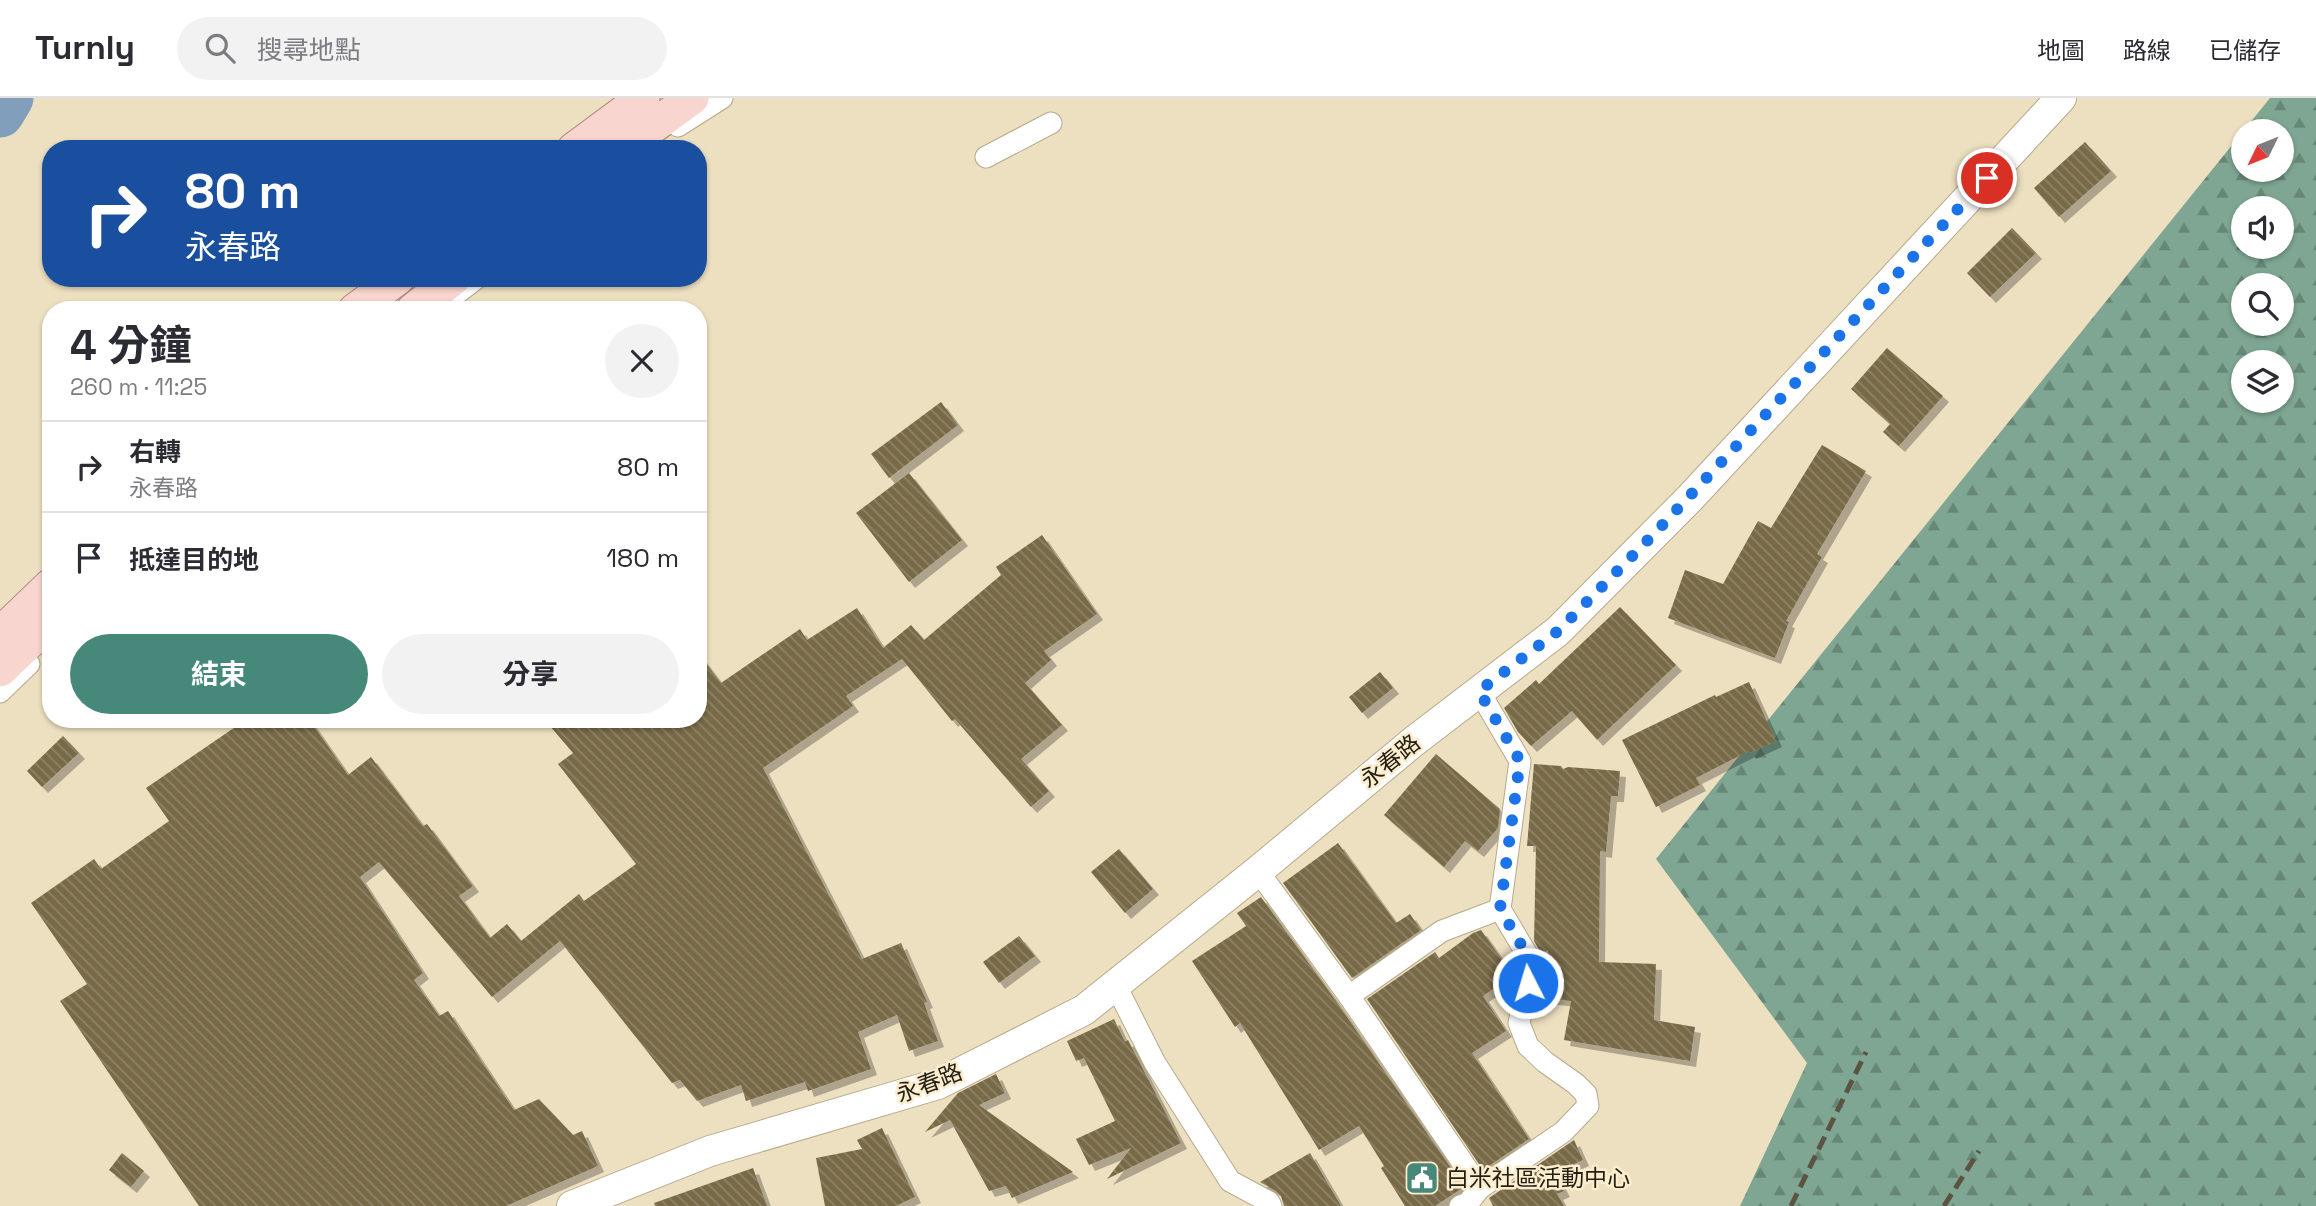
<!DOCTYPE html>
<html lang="zh-TW">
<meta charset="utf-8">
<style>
:root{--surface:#fff;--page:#f2f2f3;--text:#2b2b33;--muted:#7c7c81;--line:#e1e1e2;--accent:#468879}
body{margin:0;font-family:"Space Grotesk","Noto Sans TC",sans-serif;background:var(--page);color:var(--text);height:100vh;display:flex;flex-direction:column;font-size:26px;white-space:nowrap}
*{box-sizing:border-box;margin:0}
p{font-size:23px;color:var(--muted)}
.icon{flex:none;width:38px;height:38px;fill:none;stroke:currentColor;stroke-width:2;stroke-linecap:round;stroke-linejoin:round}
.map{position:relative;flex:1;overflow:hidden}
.panel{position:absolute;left:42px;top:203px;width:665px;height:427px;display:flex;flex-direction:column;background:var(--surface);border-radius:28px;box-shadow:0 2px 5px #0004}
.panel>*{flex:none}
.guide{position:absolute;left:42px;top:42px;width:665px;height:147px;border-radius:28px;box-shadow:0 2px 5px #0004;background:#1a4fa0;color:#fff;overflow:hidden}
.needle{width:46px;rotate:227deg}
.fabs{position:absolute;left:2231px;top:21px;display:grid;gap:14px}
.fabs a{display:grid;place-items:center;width:63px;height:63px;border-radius:50%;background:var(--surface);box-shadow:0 2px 5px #0004;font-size:35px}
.pin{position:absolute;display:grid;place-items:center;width:60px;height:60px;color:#fff;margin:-30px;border:4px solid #fff;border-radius:50%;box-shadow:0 2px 7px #0007}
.me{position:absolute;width:77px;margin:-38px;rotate:355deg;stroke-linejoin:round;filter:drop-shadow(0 0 5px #0008)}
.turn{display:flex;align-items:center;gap:24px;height:147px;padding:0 28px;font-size:32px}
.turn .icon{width:91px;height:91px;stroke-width:2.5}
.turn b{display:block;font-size:49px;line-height:60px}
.round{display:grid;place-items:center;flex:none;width:74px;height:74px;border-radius:37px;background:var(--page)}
.summary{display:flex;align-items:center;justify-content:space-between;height:119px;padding:0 28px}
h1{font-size:42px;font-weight:700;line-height:52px}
.action{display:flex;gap:14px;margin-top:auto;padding:14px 28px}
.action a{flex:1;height:80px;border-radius:42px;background:var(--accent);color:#fff;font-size:28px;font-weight:700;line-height:80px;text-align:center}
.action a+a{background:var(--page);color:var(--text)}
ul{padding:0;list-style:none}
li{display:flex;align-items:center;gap:21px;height:91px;padding:0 28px;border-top:2px solid var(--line)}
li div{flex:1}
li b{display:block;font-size:26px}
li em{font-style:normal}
header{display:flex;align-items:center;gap:42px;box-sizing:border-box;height:98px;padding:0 35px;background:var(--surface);border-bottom:2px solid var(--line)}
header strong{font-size:33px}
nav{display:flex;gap:38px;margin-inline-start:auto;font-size:24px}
.search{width:490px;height:63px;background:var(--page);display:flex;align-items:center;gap:18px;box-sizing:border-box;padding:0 24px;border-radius:38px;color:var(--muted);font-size:26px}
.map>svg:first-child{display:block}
</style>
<header>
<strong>Turnly</strong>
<div class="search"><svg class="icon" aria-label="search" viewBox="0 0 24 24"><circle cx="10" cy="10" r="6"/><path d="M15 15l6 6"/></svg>搜尋地點</div>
<nav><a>地圖</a><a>路線</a><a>已儲存</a></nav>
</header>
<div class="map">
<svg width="2316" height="1108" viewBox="0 0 2316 1108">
<defs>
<pattern id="forest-firs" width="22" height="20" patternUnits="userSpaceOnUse" patternTransform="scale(1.75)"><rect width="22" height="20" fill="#7ea692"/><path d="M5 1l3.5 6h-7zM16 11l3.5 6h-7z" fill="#678776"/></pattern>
<pattern id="building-back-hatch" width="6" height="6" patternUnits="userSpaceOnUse" patternTransform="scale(1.75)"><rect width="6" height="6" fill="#786a47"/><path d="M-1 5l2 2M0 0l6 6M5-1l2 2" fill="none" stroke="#8d8369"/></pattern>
<filter id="shadow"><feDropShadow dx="6" dy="6" stdDeviation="0" flood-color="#0004"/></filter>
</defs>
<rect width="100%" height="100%" fill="#ede0c0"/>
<!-- forest -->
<path fill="url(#forest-firs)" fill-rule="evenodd" d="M 2270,0 L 2316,0 L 2316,1108 L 1740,1108 L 1807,965 L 1656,761 ZM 2244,33 L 2282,33 L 2282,72 L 2244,72 ZM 2244,110 L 2282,110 L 2282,149 L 2244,149 ZM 2244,187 L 2282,187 L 2282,226 L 2244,226 ZM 2244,264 L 2282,264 L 2282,303 L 2244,303 Z"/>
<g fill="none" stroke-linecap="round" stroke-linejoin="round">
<!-- river -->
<path stroke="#819eba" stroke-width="49" d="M 0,15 L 9,0"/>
</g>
<!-- building -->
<g fill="url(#building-back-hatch)" filter="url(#shadow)">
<path d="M 2085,44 L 2111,73 L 2059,119 L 2034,90 Z"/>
<path d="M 2012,130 L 2036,155 L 1990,199 L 1967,175 Z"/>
<path d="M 1887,250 L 1943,298 L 1899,348 L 1883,334 L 1890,326 L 1851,291 Z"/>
<path d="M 941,304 L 958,327 L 889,380 L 871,356 Z"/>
<path d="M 1822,347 L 1866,373 L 1817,456 L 1822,459 L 1786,523 L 1789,524 L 1775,560 L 1668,520 L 1685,472 L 1723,486 L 1758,423 L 1771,430 Z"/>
<path d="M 909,375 L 962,442 L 909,484 L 856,415 Z"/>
<path d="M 1042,437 L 1097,516 L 1044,553 L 1051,562 L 1025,585 L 1062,627 L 1021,661 L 1049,693 L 1031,709 L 955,621 L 952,623 L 902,561 L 846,598 L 853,608 L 763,670 L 862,861 L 901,845 L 927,904 L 924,905 L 938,943 L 909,953 L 897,917 L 858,934 L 871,971 L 808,993 L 805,984 L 746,1003 L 741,987 L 697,1003 L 680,982 L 672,985 L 560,843 L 492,899 L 379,764 L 360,779 L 423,875 L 414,882 L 439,918 L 448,913 L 514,1012 L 539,1001 L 573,1037 L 582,1033 L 598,1068 L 506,1108 L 199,1108 L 60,903 L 87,886 L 31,805 L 94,761 L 101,771 L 169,723 L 146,690 L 247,621 L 309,621 L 348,677 L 371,659 L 423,728 L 427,726 L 473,788 L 459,798 L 490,840 L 507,826 L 521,843 L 579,796 L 584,803 L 636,766 L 558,666 L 573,655 L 544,621 L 698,621 L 698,555 L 721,585 L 800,531 L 807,542 L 857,510 L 883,550 L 911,527 L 924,542 L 1001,477 L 996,469 Z"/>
<path d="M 1620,509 L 1676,567 L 1597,642 L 1572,613 L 1531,648 L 1518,634 L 1504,610 L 1536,582 L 1539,586 Z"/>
<path d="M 1380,574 L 1393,590 L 1362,615 L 1349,599 Z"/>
<path d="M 1749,584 L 1776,643 L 1750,655 L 1749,653 L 1696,680 L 1700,687 L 1656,709 L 1622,642 L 1715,597 L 1716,599 Z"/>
<path d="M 63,638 L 79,655 L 42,689 L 27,673 Z"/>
<path d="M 1436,656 L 1500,711 L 1498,730 L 1478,753 L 1465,743 L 1444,769 L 1384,717 Z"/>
<path d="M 1534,666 L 1561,668 L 1563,671 L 1568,669 L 1620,673 L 1618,698 L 1611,698 L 1606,754 L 1600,753 L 1599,864 L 1656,866 L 1654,922 L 1695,929 L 1690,963 L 1564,942 L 1571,903 L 1544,900 L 1548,852 L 1542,857 L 1534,843 L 1536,748 L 1527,748 Z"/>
<path d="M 1338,745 L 1396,825 L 1410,816 L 1421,832 L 1352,880 L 1283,785 Z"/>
<path d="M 1119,751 L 1153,791 L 1125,815 L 1091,774 Z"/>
<path d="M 1261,799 L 1338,906 L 1464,1089 L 1435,1108 L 1405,1108 L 1381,1070 L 1384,1068 L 1359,1028 L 1319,1052 L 1240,925 L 1235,929 L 1192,863 L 1246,828 L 1237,815 Z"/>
<path d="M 1481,832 L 1513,877 L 1483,898 L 1506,933 L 1472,955 L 1529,1041 L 1483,1072 L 1367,901 L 1435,854 L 1439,860 L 1473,835 Z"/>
<path d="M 1019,838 L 1035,858 L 999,885 L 983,864 Z"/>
<path d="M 1114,921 L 1125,944 L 1128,942 L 1181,1045 L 1107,1081 L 1131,1050 L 1089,1067 L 1076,1041 L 1115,1023 L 1084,960 L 1076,963 L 1067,943 Z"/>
<path d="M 996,976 L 1005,995 L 979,1007 L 1073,1074 L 1012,1100 L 1006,1088 L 989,1093 L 950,1022 L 925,1034 L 958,995 Z"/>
<path d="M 882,1030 L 915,1099 L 896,1108 L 825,1108 L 816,1060 L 862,1051 L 857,1042 Z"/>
<path d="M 1574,1042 L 1583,1062 L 1554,1075 L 1564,1093 L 1557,1096 L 1564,1108 L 1493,1108 L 1489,1100 Z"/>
<path d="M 122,1055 L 144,1073 L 131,1089 L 109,1072 Z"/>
<path d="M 1310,1055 L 1341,1108 L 1284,1108 L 1281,1098 L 1276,1093 L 1260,1084 Z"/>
<path d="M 753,1070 L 767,1108 L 655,1108 L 654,1105 Z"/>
</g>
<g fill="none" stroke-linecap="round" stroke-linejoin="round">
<defs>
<g id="street">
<path d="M 678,28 L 722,0"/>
<path d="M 986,59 L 1051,25"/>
<path d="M 448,202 L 477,180"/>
<path d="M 0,594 L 29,566"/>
<path d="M 1258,773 L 1349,898 L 1442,833 L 1500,811"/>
<path d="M 1116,888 L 1155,965 L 1230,1083 L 1269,1104 L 1271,1108"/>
<path d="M 1349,898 L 1480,1090"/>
<path d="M 1460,1108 L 1468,1105 L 1480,1090 L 1563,1034 L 1588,1008 L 1586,996 L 1576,986 L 1545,964 L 1528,948 L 1519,925 L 1532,865 L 1500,811 L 1520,663 L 1479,593"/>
</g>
<path id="secondary" d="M 572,1108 L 710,1053 L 938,986 L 1084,912 L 1258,773 L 1413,644 L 1558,533 L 1691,399 L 2061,0"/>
<g id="primary">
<path d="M 574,51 L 643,0"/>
<path d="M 622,51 L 692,0"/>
<path d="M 355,212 L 398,180"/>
<path d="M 413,212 L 454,180"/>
<path d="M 0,536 L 51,487"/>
<path d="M 0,572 L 51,523"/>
</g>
</defs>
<!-- street casing -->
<use href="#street" stroke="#b6a98b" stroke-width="23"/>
<!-- secondary casing -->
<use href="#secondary" stroke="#b6a98b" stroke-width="32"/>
<!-- primary casing -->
<use href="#primary" stroke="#ab8478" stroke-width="35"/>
<!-- street -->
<use href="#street" stroke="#fff" stroke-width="21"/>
<!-- secondary -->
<use href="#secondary" stroke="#fff" stroke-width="30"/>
<!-- primary -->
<use href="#primary" stroke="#f8d6cf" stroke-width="33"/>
<!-- rail -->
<g stroke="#5b5442" stroke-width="5" stroke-dasharray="14 7" stroke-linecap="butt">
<path d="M 1791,1108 L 1866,954"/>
<path d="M 1944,1108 L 1979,1053"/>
</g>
</g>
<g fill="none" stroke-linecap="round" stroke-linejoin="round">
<!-- route -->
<path stroke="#1a73e8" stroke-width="12" stroke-dasharray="0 21.6" d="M 1528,885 L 1532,865 L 1500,811 L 1520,663 L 1479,593 L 1558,533 L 1653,437 L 1987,80"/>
</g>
<!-- icons -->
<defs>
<symbol id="civic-square" viewBox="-11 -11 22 22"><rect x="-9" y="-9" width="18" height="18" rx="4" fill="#468879" stroke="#fbedcd"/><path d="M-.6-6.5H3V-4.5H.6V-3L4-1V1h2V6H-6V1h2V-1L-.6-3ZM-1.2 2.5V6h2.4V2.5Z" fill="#fff"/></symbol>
</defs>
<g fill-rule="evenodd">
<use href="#civic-square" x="1403" y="1061" width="38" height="38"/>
</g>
<g text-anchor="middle" stroke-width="5" stroke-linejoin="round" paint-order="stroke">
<!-- street labels -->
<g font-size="23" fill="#241f13" stroke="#fbedcd">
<text transform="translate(1390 663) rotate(-39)" y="8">永春路</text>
<text transform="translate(929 985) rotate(-21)" y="8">永春路</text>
</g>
<!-- poi labels -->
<g font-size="23" fill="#241f13" stroke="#fbedcd" text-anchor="start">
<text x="1446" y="1088">白米社區活動中心</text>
</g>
</g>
</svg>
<div class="fabs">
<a><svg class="needle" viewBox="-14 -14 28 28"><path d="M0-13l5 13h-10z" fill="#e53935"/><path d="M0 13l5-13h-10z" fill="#7c7c81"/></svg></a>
<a><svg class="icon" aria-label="sound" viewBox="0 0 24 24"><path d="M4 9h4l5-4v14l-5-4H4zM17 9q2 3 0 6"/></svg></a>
<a><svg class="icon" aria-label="search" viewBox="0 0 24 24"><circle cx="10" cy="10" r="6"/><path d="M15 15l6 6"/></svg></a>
<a><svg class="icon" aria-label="layers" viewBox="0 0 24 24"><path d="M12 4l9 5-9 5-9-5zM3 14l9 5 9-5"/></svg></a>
</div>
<div class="pin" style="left:1987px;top:80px;background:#d93025"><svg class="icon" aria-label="arrive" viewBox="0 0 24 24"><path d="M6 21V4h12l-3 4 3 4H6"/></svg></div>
<svg class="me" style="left:1528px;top:885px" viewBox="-20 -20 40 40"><circle r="17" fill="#1a73e8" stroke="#fff" stroke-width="3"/><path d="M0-11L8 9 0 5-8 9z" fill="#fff"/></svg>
<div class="guide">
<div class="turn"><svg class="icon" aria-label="right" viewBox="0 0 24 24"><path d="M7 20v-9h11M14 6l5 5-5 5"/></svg><div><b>80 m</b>永春路</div></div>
</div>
<section class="panel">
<div class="summary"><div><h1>4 分鐘</h1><p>260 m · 11:25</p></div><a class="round"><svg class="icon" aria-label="close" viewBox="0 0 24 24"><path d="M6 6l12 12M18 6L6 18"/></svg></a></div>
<ul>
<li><svg class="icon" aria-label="right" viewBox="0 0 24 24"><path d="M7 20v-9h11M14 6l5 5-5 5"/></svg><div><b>右轉</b><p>永春路</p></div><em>80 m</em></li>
<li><svg class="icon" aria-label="arrive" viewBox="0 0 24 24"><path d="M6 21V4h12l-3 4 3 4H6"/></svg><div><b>抵達目的地</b></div><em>180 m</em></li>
</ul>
<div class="action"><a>結束</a><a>分享</a></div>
</section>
</div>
